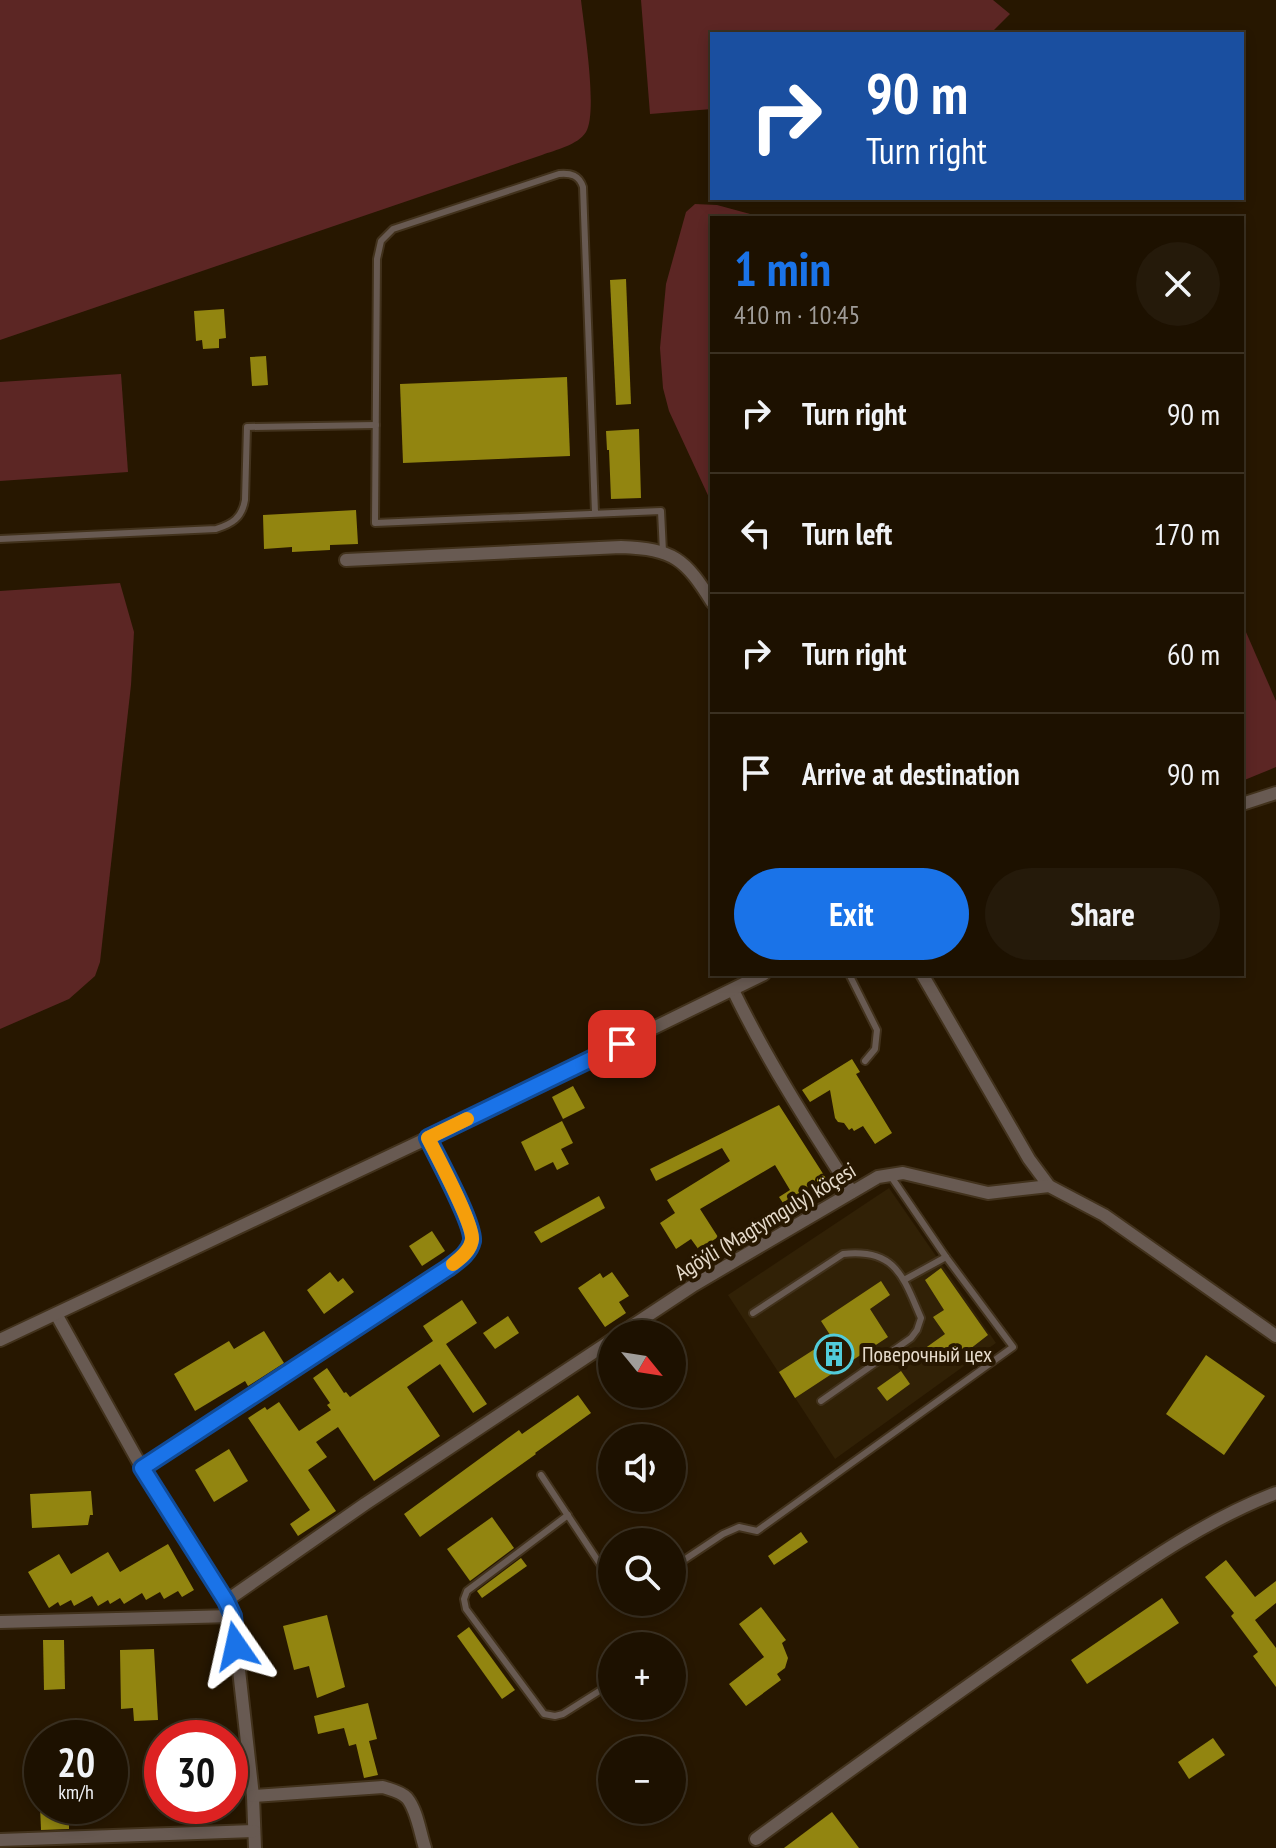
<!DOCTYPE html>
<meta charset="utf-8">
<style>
:root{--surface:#1d1100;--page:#251a0a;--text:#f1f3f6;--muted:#a09d99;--line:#3b3122;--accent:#1a73e8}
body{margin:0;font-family:"PT Sans Narrow",sans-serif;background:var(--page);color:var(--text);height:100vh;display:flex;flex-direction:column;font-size:30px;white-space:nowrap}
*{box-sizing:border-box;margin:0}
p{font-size:26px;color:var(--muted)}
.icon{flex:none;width:44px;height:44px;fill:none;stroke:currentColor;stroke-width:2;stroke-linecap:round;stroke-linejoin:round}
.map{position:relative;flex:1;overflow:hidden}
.drawer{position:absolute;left:710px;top:216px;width:534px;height:760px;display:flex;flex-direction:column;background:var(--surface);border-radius:0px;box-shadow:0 4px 12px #0003,0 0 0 2px var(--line)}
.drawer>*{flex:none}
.hud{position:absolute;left:710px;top:32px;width:534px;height:168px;border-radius:0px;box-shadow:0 4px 12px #0003,0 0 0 2px var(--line);background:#1a4fa0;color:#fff;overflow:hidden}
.needle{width:52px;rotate:120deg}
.fabs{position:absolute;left:598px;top:1320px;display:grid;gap:16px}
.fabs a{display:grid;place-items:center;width:88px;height:88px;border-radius:50%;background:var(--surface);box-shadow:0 4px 12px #0003,0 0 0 2px var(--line);font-size:40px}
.speed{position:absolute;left:24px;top:1720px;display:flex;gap:16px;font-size:40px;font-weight:700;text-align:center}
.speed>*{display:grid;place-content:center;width:104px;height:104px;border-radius:50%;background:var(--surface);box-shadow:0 4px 12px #0003,0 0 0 2px var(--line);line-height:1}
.speed small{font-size:20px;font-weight:400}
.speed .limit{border:12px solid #d22;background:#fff;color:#111}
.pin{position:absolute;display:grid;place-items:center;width:68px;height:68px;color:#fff;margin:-34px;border-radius:16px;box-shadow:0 4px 12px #0006}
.me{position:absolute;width:88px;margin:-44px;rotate:349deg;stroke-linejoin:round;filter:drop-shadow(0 0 6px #0008)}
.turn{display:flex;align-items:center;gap:28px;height:168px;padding:0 24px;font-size:36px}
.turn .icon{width:104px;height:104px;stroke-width:2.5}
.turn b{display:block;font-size:56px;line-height:68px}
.round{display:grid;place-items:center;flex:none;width:84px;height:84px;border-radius:42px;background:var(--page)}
.head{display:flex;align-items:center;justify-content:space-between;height:136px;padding:0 24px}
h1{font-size:48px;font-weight:800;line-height:60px;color:var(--accent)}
.action{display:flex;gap:16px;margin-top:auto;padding:16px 24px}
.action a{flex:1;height:92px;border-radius:48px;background:var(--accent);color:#fff;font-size:32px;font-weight:800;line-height:92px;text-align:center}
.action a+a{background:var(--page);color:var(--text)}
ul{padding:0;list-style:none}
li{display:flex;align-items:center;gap:24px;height:120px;padding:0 24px;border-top:2px solid var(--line)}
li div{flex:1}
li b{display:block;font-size:30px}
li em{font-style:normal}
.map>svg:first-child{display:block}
</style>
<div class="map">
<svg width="1276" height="1848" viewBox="0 0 1276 1848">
<rect width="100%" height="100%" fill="#271700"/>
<!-- built -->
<path fill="#312106" d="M 889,1188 L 996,1343 L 835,1459 L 728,1295 Z"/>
<!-- green -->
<g fill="#5c2624">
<path d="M 0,0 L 581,0 C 584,27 598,112 586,132 C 578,145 555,150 542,155 L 0,340 Z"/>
<path d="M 641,0 L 993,0 L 1010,14 L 990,34 L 712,34 L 712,109 L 650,114 Z"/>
<path d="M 695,204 L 717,205 L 765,218 L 712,218 L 712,504 L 669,411 L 663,388 L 660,348 L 666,284 L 686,212 Z"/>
<path d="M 121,374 L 128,472 L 0,481 L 0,382 Z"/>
<path d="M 120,583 L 134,632 L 131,685 L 100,962 L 95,976 L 69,999 L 0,1029 L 0,591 Z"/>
<path d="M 1242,623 L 1276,701 L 1276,767 L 1242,781 Z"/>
</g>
<!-- building -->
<g fill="#928510">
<path d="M 626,279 L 631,404 L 616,405 L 610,280 Z"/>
<path d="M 224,309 L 226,338 L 219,339 L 219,348 L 203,349 L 202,340 L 196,341 L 194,311 Z"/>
<path d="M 266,356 L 268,385 L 252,386 L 250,357 Z"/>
<path d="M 567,377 L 570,456 L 403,463 L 400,384 Z"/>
<path d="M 639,429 L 641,498 L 611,499 L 609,450 L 607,450 L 606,431 Z"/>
<path d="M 356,510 L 358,544 L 330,545 L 330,550 L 292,552 L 292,547 L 264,549 L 263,515 Z"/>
<path d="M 852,1059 L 860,1072 L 856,1074 L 892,1133 L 875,1144 L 863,1126 L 854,1131 L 852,1128 L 849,1130 L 844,1123 L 838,1122 L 835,1118 L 830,1090 L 810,1102 L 802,1090 Z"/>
<path d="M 573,1086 L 585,1108 L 563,1119 L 552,1097 Z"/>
<path d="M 779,1105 L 829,1183 L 787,1209 L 779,1197 L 790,1190 L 775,1165 L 700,1209 L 718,1237 L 699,1250 L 691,1239 L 676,1249 L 660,1223 L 675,1213 L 667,1200 L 730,1161 L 722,1148 L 656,1181 L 650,1169 Z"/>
<path d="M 562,1121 L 573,1143 L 561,1149 L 569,1164 L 557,1170 L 553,1162 L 535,1171 L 521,1142 Z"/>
<path d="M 599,1196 L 605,1208 L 541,1243 L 534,1232 Z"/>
<path d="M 432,1231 L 445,1251 L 422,1266 L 409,1246 Z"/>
<path d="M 941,1268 L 988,1335 L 961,1356 L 956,1349 L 935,1364 L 924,1349 L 945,1334 L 933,1317 L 944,1310 L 925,1280 Z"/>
<path d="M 330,1272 L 338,1282 L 343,1278 L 354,1292 L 324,1314 L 307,1290 Z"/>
<path d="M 612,1272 L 629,1296 L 619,1302 L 626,1313 L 605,1327 L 578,1288 L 600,1273 L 603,1278 Z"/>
<path d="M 881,1281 L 890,1295 L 870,1309 L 888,1337 L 795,1398 L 779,1372 L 832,1338 L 821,1321 Z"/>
<path d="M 462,1300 L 477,1323 L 446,1344 L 487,1404 L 473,1413 L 440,1364 L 407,1387 L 440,1436 L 374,1481 L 338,1427 L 316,1442 L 327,1457 L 308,1470 L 336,1511 L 298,1536 L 290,1524 L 310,1510 L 248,1418 L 265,1407 L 267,1410 L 279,1402 L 299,1431 L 331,1410 L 327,1405 L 330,1403 L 313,1378 L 327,1368 L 344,1393 L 346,1392 L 350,1397 L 433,1341 L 423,1326 Z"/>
<path d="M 508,1316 L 519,1333 L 495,1349 L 483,1333 Z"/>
<path d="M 264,1331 L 284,1363 L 248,1386 L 245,1381 L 195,1411 L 174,1374 L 229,1341 L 234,1349 Z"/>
<path d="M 1206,1355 L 1265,1396 L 1224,1455 L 1166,1414 Z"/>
<path d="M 901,1371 L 910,1384 L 887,1401 L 877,1388 Z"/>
<path d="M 578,1395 L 591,1413 L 535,1453 L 536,1454 L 420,1537 L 404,1514 L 519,1430 L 522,1434 Z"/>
<path d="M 229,1449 L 248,1481 L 214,1502 L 195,1470 Z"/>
<path d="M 91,1491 L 93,1515 L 90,1515 L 88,1525 L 32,1528 L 30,1494 Z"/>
<path d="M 492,1517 L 514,1548 L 470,1581 L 447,1549 Z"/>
<path d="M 801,1532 L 808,1542 L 774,1565 L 768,1556 Z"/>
<path d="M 168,1544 L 194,1590 L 182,1597 L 178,1591 L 164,1599 L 160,1592 L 146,1600 L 142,1593 L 124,1604 L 120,1598 L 110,1604 L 108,1600 L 98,1606 L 92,1596 L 74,1606 L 71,1600 L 60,1606 L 58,1602 L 49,1608 L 28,1572 L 59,1554 L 71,1574 L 108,1552 L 120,1572 Z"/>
<path d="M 521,1558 L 527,1566 L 482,1598 L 477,1591 Z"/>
<path d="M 1226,1560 L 1255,1597 L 1276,1581 L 1276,1603 L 1255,1620 L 1276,1648 L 1276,1687 L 1253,1656 L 1258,1652 L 1231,1616 L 1234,1613 L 1205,1577 Z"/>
<path d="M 1162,1598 L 1179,1623 L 1087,1684 L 1071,1660 Z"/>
<path d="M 761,1607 L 786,1640 L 782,1643 L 788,1658 L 785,1668 L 777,1674 L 781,1680 L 746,1706 L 729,1684 L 764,1657 L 739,1624 Z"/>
<path d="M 327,1615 L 345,1687 L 317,1698 L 309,1666 L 294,1670 L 283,1626 Z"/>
<path d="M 469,1627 L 515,1690 L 502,1699 L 457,1636 Z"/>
<path d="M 43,1640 L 64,1640 L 65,1689 L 44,1690 Z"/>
<path d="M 154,1649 L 158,1720 L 134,1721 L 133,1708 L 121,1709 L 120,1650 Z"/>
<path d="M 368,1703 L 377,1739 L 369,1741 L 378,1775 L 364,1778 L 356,1744 L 349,1746 L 344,1728 L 318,1734 L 314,1716 Z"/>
<path d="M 1213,1738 L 1225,1755 L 1189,1779 L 1178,1762 Z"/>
<path d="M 40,1806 L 69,1806 L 69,1829 L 41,1830 Z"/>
<path d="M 187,1806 L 213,1806 L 214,1818 L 188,1819 Z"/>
<path d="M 832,1812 L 859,1848 L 784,1848 Z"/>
</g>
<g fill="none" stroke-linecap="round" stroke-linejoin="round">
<defs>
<g id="lane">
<path d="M 595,513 L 583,187 C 579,175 571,173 559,174 L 393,229 L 381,241 L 377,259 L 375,523 L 661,511 L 663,552"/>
<path d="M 0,539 L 216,529 C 232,524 242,518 245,500 L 247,427 L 376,425"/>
<path d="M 849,974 L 877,1030 L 875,1049 L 865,1061"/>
<path d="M 904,1280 L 946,1257"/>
<path d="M 753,1313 L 843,1254 C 896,1248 903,1277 921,1318 L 917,1330 L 911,1338 L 821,1401"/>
<path d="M 541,1475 L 612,1582"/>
<path d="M 568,1515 L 467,1591 L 464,1599 L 466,1609 L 544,1714 L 555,1716 L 563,1714 L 612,1683"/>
<path d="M 672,1568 L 723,1534 L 739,1527 L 757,1531 L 1013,1347 L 946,1257 L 890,1175"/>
</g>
<g id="street">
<path d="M 346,560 L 621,547 C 674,549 685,559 712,602"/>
<path d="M 1242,804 L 1276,793"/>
<path d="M 922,974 L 1029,1159 L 1049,1186"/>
<path d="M 733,990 C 767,1060 809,1126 852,1192"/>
<path d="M 56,1314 L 142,1468 L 226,1601 L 233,1616 L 253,1796 L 255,1848"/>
<path d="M 620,1334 L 694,1285 L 878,1177 L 903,1173 L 988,1193 L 1049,1186 L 1104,1215 L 1276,1336"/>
<path d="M 0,1340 L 428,1138 L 764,974"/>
<path d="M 142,1468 L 448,1268 C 457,1261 469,1254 472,1241 C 474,1224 437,1157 428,1138"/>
<path d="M 226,1601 L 365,1504 L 612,1340"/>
<path d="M 0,1622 L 233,1616"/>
<path d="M 253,1796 L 383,1787 C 391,1790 400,1791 407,1798 C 417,1810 420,1833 425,1848"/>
<path d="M 756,1839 C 857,1765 959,1691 1062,1620 C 1131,1573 1198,1523 1276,1493"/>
<path d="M 0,1840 L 254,1831"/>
</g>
</defs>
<!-- lane casing -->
<use href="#lane" stroke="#42321c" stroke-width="10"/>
<!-- street casing -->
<use href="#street" stroke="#42321c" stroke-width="16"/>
<!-- lane -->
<use href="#lane" stroke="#685a52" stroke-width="6"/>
<!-- street -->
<use href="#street" stroke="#685a52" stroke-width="12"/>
</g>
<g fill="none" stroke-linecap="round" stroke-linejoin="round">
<defs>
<path id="route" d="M 236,1646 L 233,1616 L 226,1601 L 142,1468 L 448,1268 C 457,1261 469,1254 472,1241 C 474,1224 437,1157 428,1138 L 622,1044"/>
</defs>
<!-- route casing -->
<use href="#route" stroke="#114b97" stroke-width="20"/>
<!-- route -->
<use href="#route" stroke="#1a73e8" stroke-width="14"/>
<!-- slow -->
<path stroke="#f59e0b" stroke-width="14" d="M 453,1264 C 461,1258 471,1250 472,1239 C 473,1223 437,1156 428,1138 L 467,1119"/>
</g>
<!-- icons -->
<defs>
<symbol id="building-ring" viewBox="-11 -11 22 22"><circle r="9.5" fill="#271700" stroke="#52cbd9" stroke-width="1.5"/><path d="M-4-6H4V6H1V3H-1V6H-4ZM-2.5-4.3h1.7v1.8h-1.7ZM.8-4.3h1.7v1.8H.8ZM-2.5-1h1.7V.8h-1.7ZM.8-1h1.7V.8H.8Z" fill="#52cbd9"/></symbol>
</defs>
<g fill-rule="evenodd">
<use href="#building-ring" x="812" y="1332" width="44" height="44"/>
</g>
<g text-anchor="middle" stroke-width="8" stroke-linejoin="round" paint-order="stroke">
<!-- street labels -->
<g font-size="22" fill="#e6dbcb" stroke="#271700">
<text transform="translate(765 1221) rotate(-31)" y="8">Agöýli (Magtymguly) köçesi</text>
</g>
<!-- poi labels -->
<g font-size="22" fill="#e6dbcb" stroke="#271700" text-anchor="start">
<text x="862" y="1362">Поверочный цех</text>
</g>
</g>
</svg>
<div class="fabs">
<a><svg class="needle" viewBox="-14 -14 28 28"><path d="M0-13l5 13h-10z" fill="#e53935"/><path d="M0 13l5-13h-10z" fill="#a09d99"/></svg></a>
<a><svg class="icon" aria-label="sound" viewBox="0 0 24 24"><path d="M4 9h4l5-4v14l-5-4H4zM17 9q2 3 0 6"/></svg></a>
<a><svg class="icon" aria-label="search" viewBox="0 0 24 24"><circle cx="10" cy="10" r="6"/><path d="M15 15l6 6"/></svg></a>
<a>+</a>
<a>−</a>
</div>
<div class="speed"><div>20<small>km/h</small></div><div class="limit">30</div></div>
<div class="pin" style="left:622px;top:1044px;background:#d93025"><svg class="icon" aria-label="arrive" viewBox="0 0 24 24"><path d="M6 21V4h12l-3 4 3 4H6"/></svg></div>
<svg class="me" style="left:236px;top:1646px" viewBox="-20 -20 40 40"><path d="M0-17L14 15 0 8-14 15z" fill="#1a73e8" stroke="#fff" stroke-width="4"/></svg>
<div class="hud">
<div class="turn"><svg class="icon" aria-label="right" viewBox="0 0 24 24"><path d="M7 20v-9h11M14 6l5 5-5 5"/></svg><div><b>90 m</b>Turn right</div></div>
</div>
<section class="drawer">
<div class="head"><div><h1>1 min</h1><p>410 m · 10:45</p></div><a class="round"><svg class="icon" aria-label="close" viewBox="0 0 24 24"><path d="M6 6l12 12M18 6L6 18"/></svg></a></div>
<ul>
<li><svg class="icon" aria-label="right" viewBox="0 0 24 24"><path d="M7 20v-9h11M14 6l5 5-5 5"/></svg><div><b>Turn right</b></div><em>90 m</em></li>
<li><svg class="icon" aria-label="left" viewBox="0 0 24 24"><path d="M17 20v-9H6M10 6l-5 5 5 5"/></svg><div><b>Turn left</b></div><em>170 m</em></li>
<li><svg class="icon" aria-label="right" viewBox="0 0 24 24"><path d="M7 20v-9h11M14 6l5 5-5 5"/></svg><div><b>Turn right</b></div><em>60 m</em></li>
<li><svg class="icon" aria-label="arrive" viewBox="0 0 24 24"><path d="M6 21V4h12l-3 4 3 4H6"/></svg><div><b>Arrive at destination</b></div><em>90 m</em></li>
</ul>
<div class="action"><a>Exit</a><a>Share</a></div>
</section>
</div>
